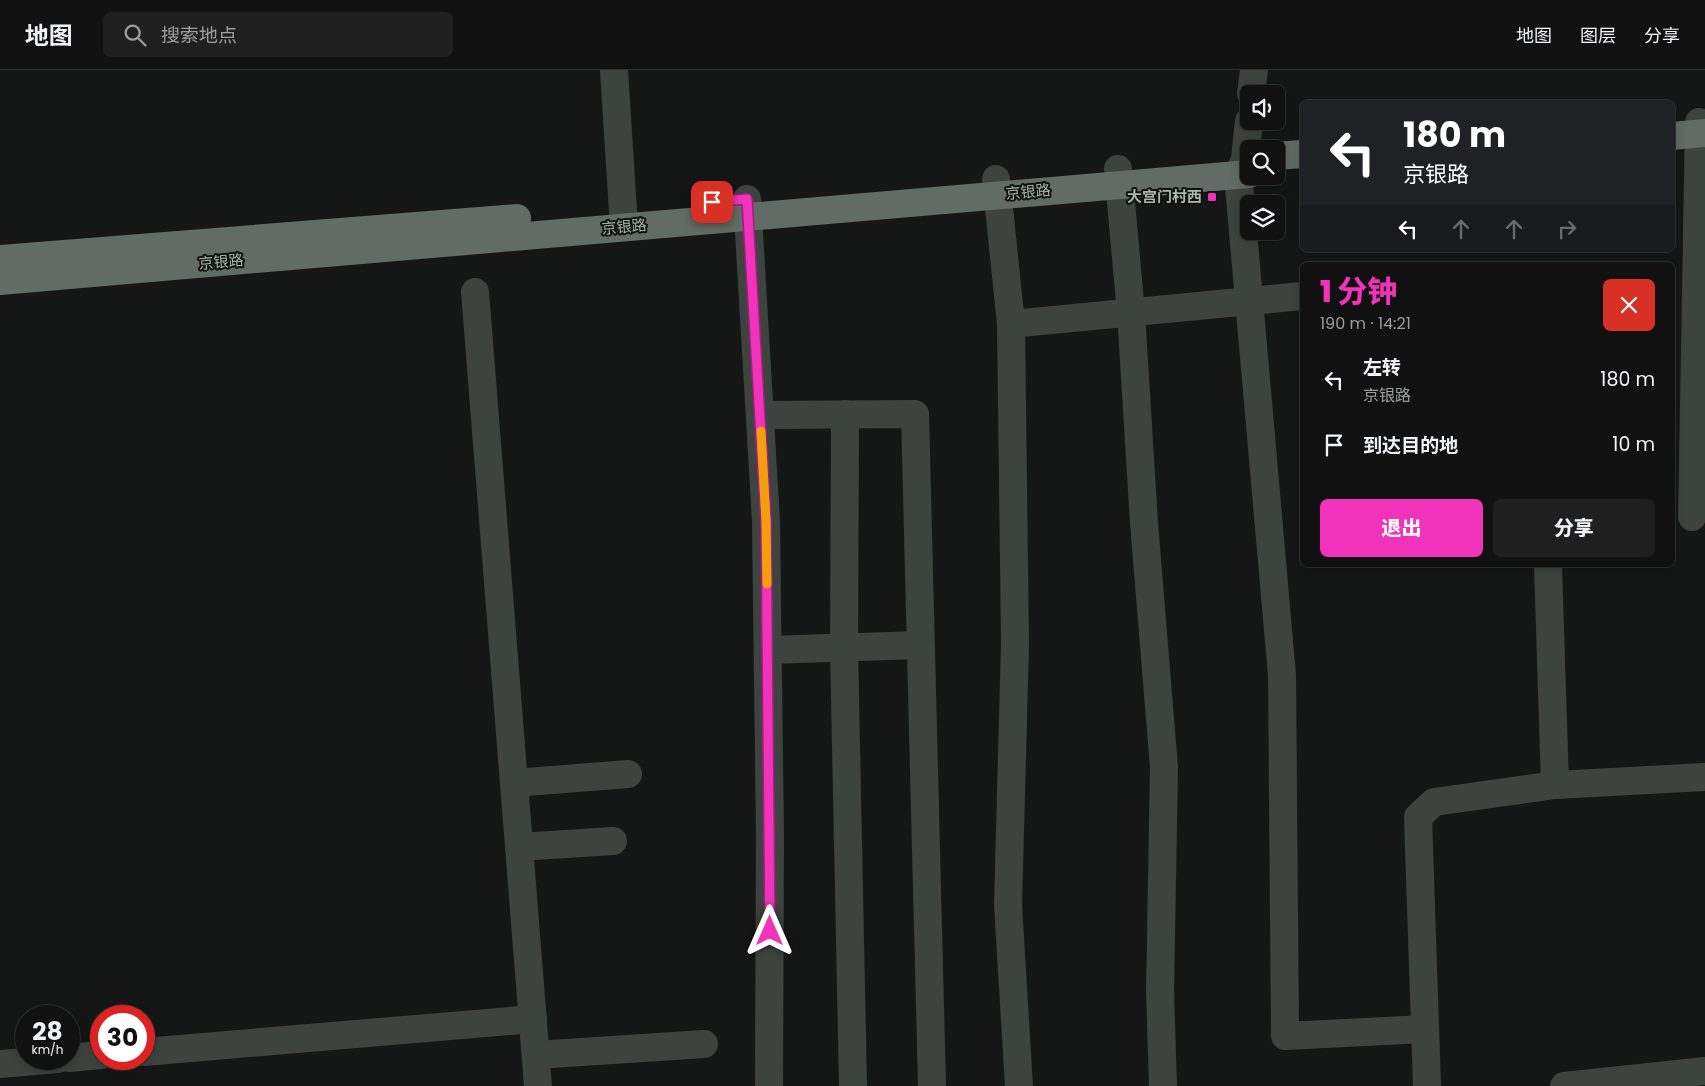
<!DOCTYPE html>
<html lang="zh">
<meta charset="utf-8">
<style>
:root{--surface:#101110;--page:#1e1f1e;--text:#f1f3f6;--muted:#9c9d9f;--line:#303130;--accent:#f033ba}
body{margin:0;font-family:Poppins,"Noto Sans SC",sans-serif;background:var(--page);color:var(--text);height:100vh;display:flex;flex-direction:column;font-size:19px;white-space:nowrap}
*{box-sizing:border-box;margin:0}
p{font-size:16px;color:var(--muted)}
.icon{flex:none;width:28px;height:28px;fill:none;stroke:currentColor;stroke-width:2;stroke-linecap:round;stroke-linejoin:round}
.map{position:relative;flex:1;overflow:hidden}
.panel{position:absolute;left:1300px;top:192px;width:375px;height:305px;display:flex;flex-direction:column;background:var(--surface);border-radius:8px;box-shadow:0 2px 12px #0003,0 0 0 1px var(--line)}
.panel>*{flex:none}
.banner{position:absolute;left:1300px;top:30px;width:375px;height:152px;border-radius:8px;box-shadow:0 2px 12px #0003,0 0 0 1px var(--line);background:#202124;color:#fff;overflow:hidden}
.fabs{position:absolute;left:1240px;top:15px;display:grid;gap:10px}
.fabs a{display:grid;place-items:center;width:45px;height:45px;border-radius:8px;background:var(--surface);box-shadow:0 2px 12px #0003,0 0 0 1px var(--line);font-size:25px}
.speed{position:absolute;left:15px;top:935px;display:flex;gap:10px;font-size:25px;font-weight:700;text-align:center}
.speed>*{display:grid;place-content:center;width:65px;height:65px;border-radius:50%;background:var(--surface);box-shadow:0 2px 12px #0003,0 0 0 1px var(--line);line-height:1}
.speed small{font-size:12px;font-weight:400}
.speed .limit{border:8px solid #d22;background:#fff;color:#111}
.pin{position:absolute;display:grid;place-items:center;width:42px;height:42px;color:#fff;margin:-21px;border-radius:10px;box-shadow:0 2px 8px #0006}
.me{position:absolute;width:55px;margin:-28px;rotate:0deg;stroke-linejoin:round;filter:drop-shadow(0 0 4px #0008)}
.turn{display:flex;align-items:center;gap:18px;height:105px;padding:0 20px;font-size:22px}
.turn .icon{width:65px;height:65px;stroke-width:2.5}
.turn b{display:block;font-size:35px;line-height:42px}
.lanes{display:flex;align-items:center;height:48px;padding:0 20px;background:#0003;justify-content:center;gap:25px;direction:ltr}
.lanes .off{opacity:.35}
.round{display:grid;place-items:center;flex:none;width:52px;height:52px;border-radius:8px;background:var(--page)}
.head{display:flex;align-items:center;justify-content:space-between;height:85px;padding:0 20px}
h1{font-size:30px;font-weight:800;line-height:38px;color:var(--accent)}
.cta{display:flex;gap:10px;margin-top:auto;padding:10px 20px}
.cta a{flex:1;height:58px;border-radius:8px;background:var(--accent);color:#fff;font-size:20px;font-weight:800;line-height:58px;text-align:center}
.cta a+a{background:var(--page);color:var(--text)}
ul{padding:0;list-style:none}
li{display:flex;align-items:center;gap:15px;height:65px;padding:0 20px}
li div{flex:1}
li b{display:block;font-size:19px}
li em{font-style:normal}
header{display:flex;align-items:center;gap:30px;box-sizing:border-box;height:70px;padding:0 25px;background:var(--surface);border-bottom:1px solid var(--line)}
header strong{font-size:24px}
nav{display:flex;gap:28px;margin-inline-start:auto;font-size:18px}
.search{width:350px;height:45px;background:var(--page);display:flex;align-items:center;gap:12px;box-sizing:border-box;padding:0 18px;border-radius:8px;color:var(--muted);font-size:19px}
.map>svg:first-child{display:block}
</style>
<header>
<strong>地图</strong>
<div class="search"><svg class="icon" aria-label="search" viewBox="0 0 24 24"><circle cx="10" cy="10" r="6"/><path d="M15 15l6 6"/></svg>搜索地点</div>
<nav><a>地图</a><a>图层</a><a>分享</a></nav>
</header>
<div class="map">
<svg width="1705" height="1016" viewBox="0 0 1705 1016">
<rect width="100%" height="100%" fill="#151716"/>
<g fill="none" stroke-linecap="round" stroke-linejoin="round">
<!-- minor -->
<g stroke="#3d433f" stroke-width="28">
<path d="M 614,0 L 624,157"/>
<path d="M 1251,24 L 1254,0"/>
<path d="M 1249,51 L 1245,89 L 1238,105 L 1282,605 L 1285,966 L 1425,959"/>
<path d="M 1118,99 L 1131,243 L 1144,453 L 1164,697 L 1160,921 L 1163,1016"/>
<path d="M 996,109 L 1011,254 L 1015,574 L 1008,835 L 1019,1016"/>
<path d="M 747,129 L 766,451 L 770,767 L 769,1016"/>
<path d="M 475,222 L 538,1016"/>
<path d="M 1011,254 L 1302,226"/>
<path d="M 845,344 L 844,578 L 853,1016"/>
<path d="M 760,345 L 915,344 L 932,1016"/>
<path d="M 1692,447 L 1699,52"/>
<path d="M 1548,495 L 1555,715"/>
<path d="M 768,580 L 920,575"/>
<path d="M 514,713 L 628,704"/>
<path d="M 519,777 L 613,771"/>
<path d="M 144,982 L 533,949"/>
<path d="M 536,985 L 704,974"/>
<path d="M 69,988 L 101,985"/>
<path d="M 0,994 L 58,989"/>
<path d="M 1427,1016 L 1418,747 L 1434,732 L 1555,715 L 1705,707"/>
<path d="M 1564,1016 L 1705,1001"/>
</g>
<!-- highway -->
<g stroke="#626c66" stroke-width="28">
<path d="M 1672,66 L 1705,63"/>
<path d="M 1276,86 L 1302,84"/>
<path d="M 0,189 L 517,148"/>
<path d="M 0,211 L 1249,104"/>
</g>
</g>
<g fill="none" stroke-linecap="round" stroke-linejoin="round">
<defs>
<path id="route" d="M 712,132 L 747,129 L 766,451 L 770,861"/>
</defs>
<!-- route casing -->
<use href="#route" stroke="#9c2179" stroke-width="12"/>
<!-- route -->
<use href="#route" stroke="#f033ba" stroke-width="9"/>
<!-- slow -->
<path stroke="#f59e0b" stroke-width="9" d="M 761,361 L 766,451 L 767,514"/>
</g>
<!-- markers -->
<rect fill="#f033ba" stroke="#101211" stroke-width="2" x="1207" y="122" width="10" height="10" rx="2.5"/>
<g text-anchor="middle" stroke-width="4" stroke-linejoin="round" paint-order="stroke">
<!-- street labels -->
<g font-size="15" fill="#a7b7ac" stroke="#101211">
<text transform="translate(1028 122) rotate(-5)" y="5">京银路</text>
<text transform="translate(624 157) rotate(-5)" y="5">京银路</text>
<text transform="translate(221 192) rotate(-5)" y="5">京银路</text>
</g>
<!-- poi labels -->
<g font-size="15" font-weight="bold" fill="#a7b7ac" stroke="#101211" text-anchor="end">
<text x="1202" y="132">大宫门村西</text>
</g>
</g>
</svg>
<div class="fabs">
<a><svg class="icon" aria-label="sound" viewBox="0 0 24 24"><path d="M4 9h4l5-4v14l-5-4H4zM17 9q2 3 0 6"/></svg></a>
<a><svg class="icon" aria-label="search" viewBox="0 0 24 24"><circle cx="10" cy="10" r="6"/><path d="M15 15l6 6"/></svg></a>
<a><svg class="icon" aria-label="layers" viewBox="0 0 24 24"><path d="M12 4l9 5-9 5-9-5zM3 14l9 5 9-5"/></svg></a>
</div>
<div class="speed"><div>28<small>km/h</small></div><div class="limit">30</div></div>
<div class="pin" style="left:712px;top:132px;background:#d93025"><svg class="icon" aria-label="arrive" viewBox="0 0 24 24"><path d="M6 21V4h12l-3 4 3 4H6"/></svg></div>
<svg class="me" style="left:770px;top:861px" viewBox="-20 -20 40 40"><path d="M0-17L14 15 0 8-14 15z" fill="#f033ba" stroke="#fff" stroke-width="4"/></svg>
<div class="banner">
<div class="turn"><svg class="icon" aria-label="left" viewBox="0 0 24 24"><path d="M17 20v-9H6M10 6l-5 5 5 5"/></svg><div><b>180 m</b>京银路</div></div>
<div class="lanes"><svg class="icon" aria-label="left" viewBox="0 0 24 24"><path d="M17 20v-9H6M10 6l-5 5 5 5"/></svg><svg class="icon off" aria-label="ahead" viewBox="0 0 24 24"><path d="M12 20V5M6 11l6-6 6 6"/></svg><svg class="icon off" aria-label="ahead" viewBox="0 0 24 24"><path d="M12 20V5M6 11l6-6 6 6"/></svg><svg class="icon off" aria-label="right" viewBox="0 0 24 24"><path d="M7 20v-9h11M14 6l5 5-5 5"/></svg></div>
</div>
<section class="panel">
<div class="head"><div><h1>1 分钟</h1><p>190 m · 14:21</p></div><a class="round" style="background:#d93025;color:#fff"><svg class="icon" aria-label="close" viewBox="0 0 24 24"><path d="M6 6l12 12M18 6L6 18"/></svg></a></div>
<ul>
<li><svg class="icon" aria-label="left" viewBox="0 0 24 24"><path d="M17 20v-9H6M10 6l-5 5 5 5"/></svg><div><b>左转</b><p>京银路</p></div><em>180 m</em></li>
<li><svg class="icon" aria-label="arrive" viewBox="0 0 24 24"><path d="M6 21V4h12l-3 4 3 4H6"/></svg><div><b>到达目的地</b></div><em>10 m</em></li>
</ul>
<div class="cta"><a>退出</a><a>分享</a></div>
</section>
</div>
